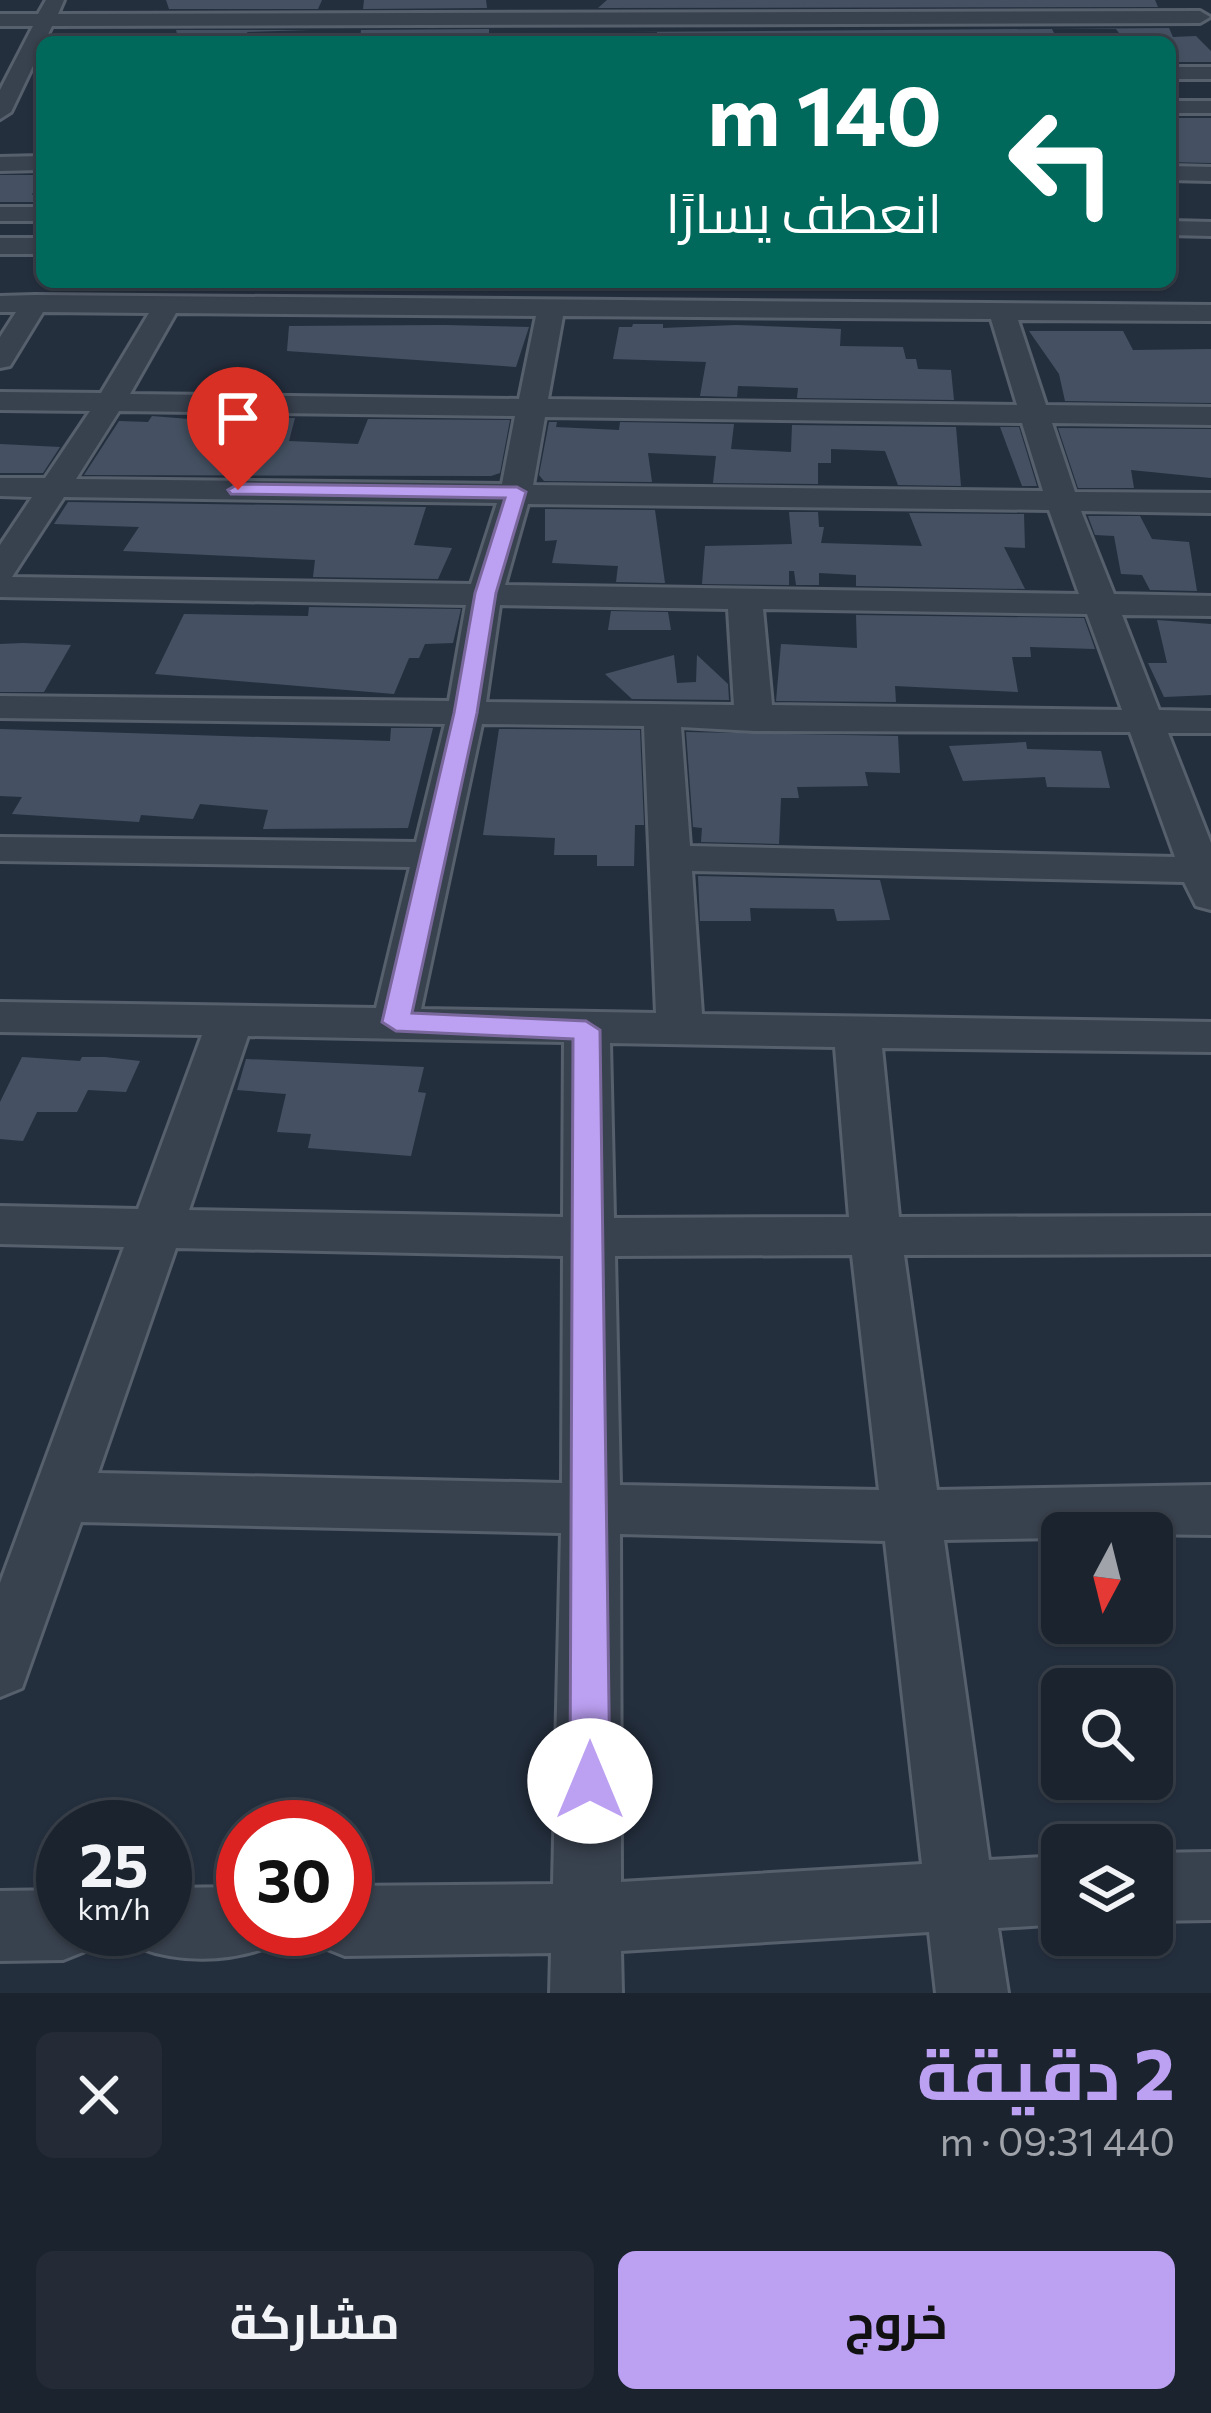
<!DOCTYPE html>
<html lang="ar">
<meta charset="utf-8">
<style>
:root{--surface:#1b232e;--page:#242b36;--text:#f1f3f6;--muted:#a0a4aa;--line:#39404a;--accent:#bca0f2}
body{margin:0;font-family:Commissioner,Cairo,sans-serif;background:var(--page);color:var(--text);direction:rtl;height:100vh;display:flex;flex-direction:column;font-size:45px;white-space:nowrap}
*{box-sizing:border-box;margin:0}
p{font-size:39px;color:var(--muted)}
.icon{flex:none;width:66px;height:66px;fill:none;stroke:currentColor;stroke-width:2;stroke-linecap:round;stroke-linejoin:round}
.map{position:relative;height:1993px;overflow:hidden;direction:ltr}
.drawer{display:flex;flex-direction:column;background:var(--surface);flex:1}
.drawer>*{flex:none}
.banner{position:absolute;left:36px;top:36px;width:1140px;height:252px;border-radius:18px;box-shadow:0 3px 9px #0004,0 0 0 3px var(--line);direction:rtl;background:#00695c;color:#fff;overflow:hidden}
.needle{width:78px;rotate:187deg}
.controls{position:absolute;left:1041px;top:1512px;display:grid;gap:24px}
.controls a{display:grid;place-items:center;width:132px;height:132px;border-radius:18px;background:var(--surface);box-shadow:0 3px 9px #0004,0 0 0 3px var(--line);font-size:60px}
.speed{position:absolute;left:36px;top:1800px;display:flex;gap:24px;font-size:60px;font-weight:700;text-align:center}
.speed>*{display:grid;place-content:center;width:156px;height:156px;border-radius:50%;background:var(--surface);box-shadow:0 3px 9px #0004,0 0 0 3px var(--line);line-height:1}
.speed small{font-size:30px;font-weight:400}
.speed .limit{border:18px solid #d22;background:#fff;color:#111}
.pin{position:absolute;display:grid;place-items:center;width:102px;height:102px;color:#fff;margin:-123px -51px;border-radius:50% 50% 50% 0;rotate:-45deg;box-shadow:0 0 12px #0007}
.pin .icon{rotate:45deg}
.me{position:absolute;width:132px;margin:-66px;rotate:0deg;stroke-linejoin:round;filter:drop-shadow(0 0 9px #0008)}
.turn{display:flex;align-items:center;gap:42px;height:252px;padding:0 36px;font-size:54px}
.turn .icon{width:156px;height:156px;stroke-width:2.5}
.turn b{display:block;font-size:84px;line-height:102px}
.round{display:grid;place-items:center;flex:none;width:126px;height:126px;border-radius:18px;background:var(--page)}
.head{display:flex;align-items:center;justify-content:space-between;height:204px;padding:0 36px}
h1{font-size:72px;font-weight:700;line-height:90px;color:var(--accent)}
.button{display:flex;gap:24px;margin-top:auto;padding:24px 36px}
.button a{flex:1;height:138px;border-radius:18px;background:var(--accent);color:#111;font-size:48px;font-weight:700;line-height:138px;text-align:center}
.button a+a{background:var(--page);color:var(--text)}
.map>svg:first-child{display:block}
</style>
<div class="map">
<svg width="1211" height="1993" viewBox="0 0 1211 1993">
<rect width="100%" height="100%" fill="#242f3e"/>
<!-- building -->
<g fill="#455162">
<path d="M 166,0 L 322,0 L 318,9 L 169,9 Z"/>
<path d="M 364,0 L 486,0 L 487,8 L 363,9 Z"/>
<path d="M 607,0 L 1155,0 L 1158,7 L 598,8 Z"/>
<path d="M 1169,28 L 1173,37 L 1196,36 L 1211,51 L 1211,62 L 1170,62 L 1170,42 L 1124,40 L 1116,29 L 1052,29 L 1055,35 L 1013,34 L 1016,38 L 861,40 L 836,40 L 836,35 L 657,39 L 657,32 L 626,32 Z"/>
<path d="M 489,29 L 489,40 L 485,42 L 360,40 L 361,30 Z"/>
<path d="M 176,30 L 310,30 L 247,32 L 250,38 L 227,42 L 179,41 Z"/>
<path d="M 1170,118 L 1211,118 L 1211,163 L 1170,162 Z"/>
<path d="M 0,175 L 40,175 L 32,195 L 42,195 L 42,202 L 0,202 Z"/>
<path d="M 633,324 L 663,324 L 663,328 L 736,325 L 841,329 L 840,346 L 903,347 L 906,359 L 916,359 L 918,369 L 951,370 L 954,400 L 797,398 L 798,388 L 738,386 L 737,397 L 700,396 L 706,362 L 613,359 L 619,327 L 632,327 Z"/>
<path d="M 444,325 L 529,327 L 516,367 L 287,351 L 289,326 Z"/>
<path d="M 1029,331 L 1123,331 L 1133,350 L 1211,349 L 1211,403 L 1065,401 L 1059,374 Z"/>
<path d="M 152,416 L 261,425 L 264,417 L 295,418 L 289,441 L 358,444 L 368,419 L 510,420 L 500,473 L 491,476 L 84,475 L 119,421 L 148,422 Z"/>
<path d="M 549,422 L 557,422 L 556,427 L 619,430 L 620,422 L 734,424 L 731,449 L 791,452 L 792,425 L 956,427 L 961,486 L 898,485 L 885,451 L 831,449 L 831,463 L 818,463 L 818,484 L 713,483 L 716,456 L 648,453 L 652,482 L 544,481 L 539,475 Z"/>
<path d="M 1000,427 L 1019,427 L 1037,486 L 1022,486 Z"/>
<path d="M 1058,428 L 1211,429 L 1211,478 L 1131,470 L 1134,488 L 1078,488 Z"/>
<path d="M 0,444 L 60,447 L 43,473 L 0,473 Z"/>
<path d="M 68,502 L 426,507 L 414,545 L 452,548 L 438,579 L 313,577 L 315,560 L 123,551 L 139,527 L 54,524 Z"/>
<path d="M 545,509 L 655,510 L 665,583 L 616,582 L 618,566 L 552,563 L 557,540 L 545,541 Z"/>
<path d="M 789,512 L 818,512 L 819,527 L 824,527 L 821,543 L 922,546 L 909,513 L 1024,514 L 1025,548 L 1004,547 L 1025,589 L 856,586 L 856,575 L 819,573 L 819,585 L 796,585 L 794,571 L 789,571 L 789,585 L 702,584 L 705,546 L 792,544 Z"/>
<path d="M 1088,516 L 1140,516 L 1152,539 L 1189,542 L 1197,591 L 1150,590 L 1142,575 L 1121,574 L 1114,536 L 1095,535 Z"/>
<path d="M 309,607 L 461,609 L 453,643 L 425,644 L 419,658 L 409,658 L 394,694 L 155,674 L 184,614 L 308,616 Z"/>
<path d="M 611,611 L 668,612 L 671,630 L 608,630 Z"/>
<path d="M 856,615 L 1084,618 L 1095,649 L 1030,647 L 1031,657 L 1012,657 L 1018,692 L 895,686 L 896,702 L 776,701 L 781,644 L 857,648 Z"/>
<path d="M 1157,620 L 1211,624 L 1211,695 L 1164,697 L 1148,663 L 1167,663 Z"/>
<path d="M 0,644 L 23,643 L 71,645 L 44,692 L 0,692 Z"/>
<path d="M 674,655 L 677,683 L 696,682 L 697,655 L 728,684 L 729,700 L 632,699 L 605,674 Z"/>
<path d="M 391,728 L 433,728 L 408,828 L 263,829 L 268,810 L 200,804 L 193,819 L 141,815 L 139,822 L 12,814 L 22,797 L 0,796 L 0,729 L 390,741 Z"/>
<path d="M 499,729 L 640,730 L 644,825 L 635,825 L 634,866 L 597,866 L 597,855 L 554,855 L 555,838 L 483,835 Z"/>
<path d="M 686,732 L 898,736 L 900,773 L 865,772 L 868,786 L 797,787 L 799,798 L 781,798 L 779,844 L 701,842 L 702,828 L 693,827 Z"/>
<path d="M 1026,742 L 1027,749 L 1101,751 L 1110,788 L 1047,787 L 1045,777 L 963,781 L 949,746 Z"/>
<path d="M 698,876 L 880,880 L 890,920 L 837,921 L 834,909 L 750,908 L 751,921 L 700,921 Z"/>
<path d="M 22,1057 L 80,1061 L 82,1057 L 105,1057 L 140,1061 L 126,1092 L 88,1090 L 77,1112 L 37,1112 L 23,1141 L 0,1139 L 0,1102 Z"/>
<path d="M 246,1059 L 424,1067 L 418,1092 L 426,1093 L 411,1156 L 308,1148 L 311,1134 L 277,1132 L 286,1094 L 237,1090 Z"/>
</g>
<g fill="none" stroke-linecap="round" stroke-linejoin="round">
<defs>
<g id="minor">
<path d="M 46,0 L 64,0 L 58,14 L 1200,11 L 1210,17 L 1200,23 L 52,26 L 11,112 L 0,119 L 0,90 L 33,26 L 0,26 L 0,14 L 38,14 Z"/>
<rect x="1170" y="67" width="41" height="12"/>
<rect x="1170" y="101" width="41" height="12"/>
<path d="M 42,156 L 42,170 L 0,171 L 0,157 Z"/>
<path d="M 1170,166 L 1211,167 L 1211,181 L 1170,180 Z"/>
<rect x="0" y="207" width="42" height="14"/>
<path d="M 1170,221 L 1211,222 L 1211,236 L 1170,235 Z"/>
<rect x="0" y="238" width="42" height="16"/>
<path d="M 35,295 L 1211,305 L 1211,321 L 1018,320 L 1046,405 L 1211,407 L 1211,425 L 1052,423 L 1075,492 L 1211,493 L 1211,513 L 1081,511 L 1114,594 L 1211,596 L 1211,616 L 1122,615 L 1159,710 L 1211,711 L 1211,733 L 1168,733 L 1211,843 L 1211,910 L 1196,906 L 1184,882 L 692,871 L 702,1014 L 1211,1022 L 1211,1052 L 882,1048 L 899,1217 L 1211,1216 L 1211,1254 L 904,1255 L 937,1490 L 1211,1485 L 1211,1535 L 1062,1533 L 1062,1538 L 944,1540 L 989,1860 L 1062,1856 L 1062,1924 L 998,1928 L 1008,1993 L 936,1993 L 929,1932 L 621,1951 L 622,1993 L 550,1993 L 551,1953 L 345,1956 L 320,1946 L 314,1929 L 345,1929 L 345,1886 L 553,1884 L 561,1533 L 81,1522 L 22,1688 L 0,1697 L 0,1583 L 124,1247 L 0,1244 L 0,1206 L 138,1209 L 202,1035 L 0,1032 L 0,1002 L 376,1008 L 410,867 L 0,861 L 0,837 L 416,842 L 445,724 L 0,718 L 0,696 L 449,701 L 466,605 L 0,597 L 0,545 L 32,497 L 0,496 L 0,478 L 45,478 L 90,411 L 0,410 L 0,392 L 101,393 L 149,313 L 43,312 L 10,366 L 0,368 L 0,337 L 16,312 L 0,312 L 0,296 ZM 176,313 L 536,316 L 519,399 L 130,394 ZM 563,316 L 991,319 L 1017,405 L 548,399 ZM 119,411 L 515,416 L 502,484 L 76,479 ZM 545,417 L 1022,423 L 1043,491 L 533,485 ZM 64,497 L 497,503 L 471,584 L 12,577 ZM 528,504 L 1049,510 L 1079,594 L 505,585 ZM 500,605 L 728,609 L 734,705 L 486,702 ZM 763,609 L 1087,614 L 1122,710 L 772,705 ZM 482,724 L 644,726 L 656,1013 L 421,1009 ZM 681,727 L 754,731 L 1130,732 L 1175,857 L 690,846 ZM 248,1036 L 564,1042 L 563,1217 L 189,1210 ZM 610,1043 L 835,1047 L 849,1217 L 614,1218 ZM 176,1248 L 563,1256 L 562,1483 L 98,1473 ZM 852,1255 L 879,1490 L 620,1485 L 615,1256 ZM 620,1534 L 885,1541 L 922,1864 L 621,1882 Z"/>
<path d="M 1211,1852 L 1211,1920 L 1152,1921 L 1152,1853 Z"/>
<path d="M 243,1887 L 243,1929 L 275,1929 L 268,1947 C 229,1962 179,1963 140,1948 L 133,1929 L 165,1929 L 165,1888 Z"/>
<path d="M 63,1890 L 63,1929 L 96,1929 L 88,1950 L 63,1960 L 0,1961 L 0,1891 Z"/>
</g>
</defs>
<!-- minor casing -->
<use href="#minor" stroke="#565f6c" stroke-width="6"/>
<!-- minor -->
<use href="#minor" fill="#38414e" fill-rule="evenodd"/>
</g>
<!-- route -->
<path fill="#bca0f2" stroke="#7a689d" stroke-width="3" d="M 238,484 L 517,487 L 526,492 L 496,593 L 477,713 L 412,1013 L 586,1021 L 600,1030 L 610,1781 L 604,1795 L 590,1800 L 576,1795 L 570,1781 L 573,1039 L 396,1031 L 382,1022 L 454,713 L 475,593 L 505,498 L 231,494 L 228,490 Z"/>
</svg>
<div class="controls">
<a><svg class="needle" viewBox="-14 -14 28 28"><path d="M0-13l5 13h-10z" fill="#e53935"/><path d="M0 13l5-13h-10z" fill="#a0a4aa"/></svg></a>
<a><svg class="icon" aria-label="search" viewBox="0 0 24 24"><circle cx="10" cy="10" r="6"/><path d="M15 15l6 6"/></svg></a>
<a><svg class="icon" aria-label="layers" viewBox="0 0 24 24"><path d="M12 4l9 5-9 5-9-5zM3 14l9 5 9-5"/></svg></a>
</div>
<div class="speed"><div>25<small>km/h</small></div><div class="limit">30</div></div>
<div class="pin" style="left:238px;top:490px;background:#d93025"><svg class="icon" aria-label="arrive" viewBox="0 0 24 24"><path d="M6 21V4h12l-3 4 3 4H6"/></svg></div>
<svg class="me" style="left:590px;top:1781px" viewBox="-20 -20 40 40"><circle r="19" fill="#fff"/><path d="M0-13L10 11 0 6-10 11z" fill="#bca0f2"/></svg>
<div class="banner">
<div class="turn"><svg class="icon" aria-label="left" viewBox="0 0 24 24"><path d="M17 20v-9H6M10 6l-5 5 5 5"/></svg><div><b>140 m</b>انعطف يسارًا</div></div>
</div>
</div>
<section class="drawer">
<div class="head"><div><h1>2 دقيقة</h1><p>440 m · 09:31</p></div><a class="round"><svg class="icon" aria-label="close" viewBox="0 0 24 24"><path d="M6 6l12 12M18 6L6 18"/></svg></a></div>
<div class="button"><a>خروج</a><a>مشاركة</a></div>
</section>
